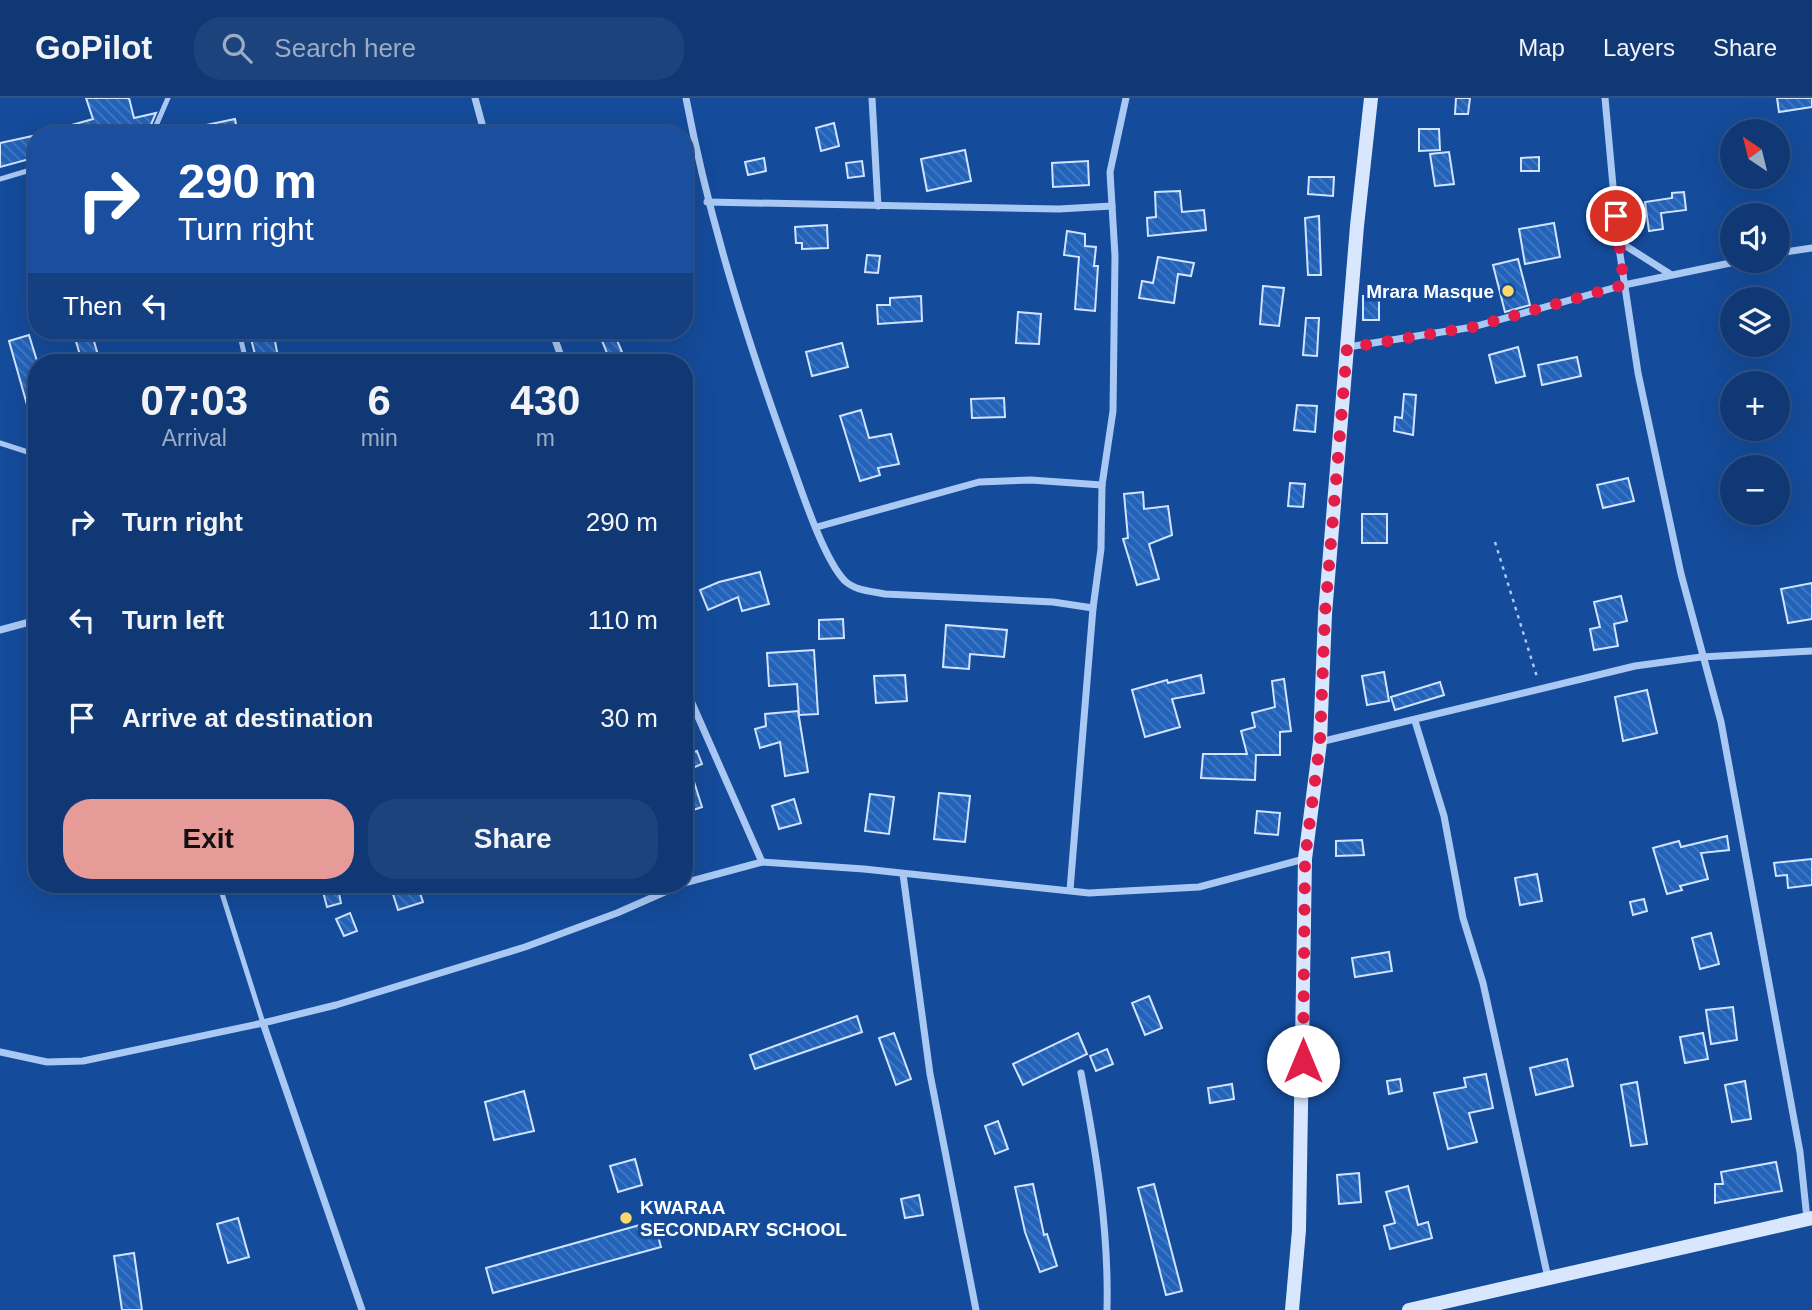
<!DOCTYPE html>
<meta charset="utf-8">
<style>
:root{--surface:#0f3874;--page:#1d437c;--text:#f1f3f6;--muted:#9bacc5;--line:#2f5286;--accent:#e69b98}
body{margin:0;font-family:Arial,sans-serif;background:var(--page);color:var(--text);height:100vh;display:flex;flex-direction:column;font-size:26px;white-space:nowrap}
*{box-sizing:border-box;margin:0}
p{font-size:23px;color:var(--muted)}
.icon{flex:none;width:38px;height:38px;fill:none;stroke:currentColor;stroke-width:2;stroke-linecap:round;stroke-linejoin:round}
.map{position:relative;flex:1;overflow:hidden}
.panel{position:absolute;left:28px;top:256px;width:665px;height:539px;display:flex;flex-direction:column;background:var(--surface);border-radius:28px;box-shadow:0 7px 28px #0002,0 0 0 2px var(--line)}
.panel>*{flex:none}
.guide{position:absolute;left:28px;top:28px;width:665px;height:214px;border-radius:28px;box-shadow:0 7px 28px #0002,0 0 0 2px var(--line);background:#1a4fa0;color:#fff;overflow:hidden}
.needle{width:46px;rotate:325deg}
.controls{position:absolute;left:1720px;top:21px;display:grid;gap:14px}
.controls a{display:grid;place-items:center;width:70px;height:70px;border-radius:50%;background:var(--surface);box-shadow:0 7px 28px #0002,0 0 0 2px var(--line);font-size:35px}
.pin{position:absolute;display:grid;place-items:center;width:60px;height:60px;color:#fff;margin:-30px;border:4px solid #fff;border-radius:50%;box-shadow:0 2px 7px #0007}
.me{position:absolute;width:77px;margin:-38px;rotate:0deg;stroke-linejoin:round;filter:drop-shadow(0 0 5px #0008)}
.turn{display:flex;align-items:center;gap:24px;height:147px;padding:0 35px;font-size:32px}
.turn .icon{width:91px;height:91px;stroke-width:2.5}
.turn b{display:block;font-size:49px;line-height:60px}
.then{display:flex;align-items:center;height:66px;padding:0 35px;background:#0003;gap:14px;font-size:26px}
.eta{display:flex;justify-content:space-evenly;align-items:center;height:119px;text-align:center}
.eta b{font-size:42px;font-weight:700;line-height:49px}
.action{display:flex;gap:14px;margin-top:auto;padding:14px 35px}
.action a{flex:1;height:80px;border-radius:28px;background:var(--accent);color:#111;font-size:28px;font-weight:700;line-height:80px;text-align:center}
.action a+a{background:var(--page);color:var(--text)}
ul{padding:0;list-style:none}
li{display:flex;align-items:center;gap:21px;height:98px;padding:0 35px}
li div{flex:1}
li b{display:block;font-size:26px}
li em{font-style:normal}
header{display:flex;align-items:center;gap:42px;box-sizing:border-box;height:98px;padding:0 35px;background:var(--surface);border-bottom:2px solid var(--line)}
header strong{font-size:33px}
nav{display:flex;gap:38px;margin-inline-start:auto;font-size:24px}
.search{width:490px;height:63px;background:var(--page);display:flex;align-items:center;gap:18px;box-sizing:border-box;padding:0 24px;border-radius:28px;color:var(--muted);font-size:26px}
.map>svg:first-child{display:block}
</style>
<header>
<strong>GoPilot</strong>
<div class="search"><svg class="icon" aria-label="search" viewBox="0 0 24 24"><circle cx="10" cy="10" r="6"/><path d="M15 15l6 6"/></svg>Search here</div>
<nav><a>Map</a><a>Layers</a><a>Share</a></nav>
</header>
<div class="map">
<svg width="1812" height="1212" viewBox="0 0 1812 1212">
<defs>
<pattern id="building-back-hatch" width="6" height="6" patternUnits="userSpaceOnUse" patternTransform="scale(1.75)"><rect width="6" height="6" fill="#2362b9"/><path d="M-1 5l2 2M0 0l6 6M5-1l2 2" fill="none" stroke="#447ac4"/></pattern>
</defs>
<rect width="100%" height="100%" fill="#144b9a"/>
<!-- building -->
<g fill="url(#building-back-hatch)" stroke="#d1e4fd" stroke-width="2">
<path d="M 86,0 L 129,0 L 134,20 L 156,15 L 150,29 L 122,37 L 50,37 L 50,33 L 93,21 Z"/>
<path d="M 1456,0 L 1470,0 L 1468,16 L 1455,16 Z"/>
<path d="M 1777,0 L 1812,0 L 1812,9 L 1779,14 Z"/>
<path d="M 235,21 L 238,37 L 188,37 L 187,31 Z"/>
<path d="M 834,25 L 839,48 L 821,53 L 816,30 Z"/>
<path d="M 1419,31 L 1439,31 L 1440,52 L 1419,53 Z"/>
<path d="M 37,37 L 37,59 L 0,69 L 0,45 Z"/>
<path d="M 965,52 L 971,83 L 927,93 L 921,61 Z"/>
<path d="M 1449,54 L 1454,86 L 1435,88 L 1430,56 Z"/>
<path d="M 1539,59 L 1539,73 L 1521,73 L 1521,60 Z"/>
<path d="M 764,60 L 766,73 L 748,77 L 745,64 Z"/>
<path d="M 862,63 L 864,78 L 848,80 L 846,65 Z"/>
<path d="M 1088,63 L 1089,87 L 1053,89 L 1052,65 Z"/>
<path d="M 1309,79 L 1334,79 L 1333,98 L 1308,96 Z"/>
<path d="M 1180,93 L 1182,114 L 1204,112 L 1206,132 L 1148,138 L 1147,120 L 1156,119 L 1155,94 Z"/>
<path d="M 1684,94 L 1686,112 L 1661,115 L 1663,131 L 1649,133 L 1645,104 L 1672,100 L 1672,95 Z"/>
<path d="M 1319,118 L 1321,177 L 1308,177 L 1305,120 Z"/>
<path d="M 1554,125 L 1560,159 L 1525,166 L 1519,131 Z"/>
<path d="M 827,127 L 828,150 L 802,151 L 802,145 L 796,145 L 795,129 Z"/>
<path d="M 1067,133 L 1085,136 L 1085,148 L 1096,149 L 1094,168 L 1098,168 L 1095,213 L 1075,211 L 1079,159 L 1064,157 Z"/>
<path d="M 867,157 L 880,158 L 878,175 L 865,174 Z"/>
<path d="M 1158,159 L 1194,165 L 1191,178 L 1178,176 L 1174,205 L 1139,200 L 1142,183 L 1153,185 Z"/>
<path d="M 1518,161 L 1530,207 L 1505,214 L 1493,167 Z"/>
<path d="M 1263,188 L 1284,190 L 1279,228 L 1260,226 Z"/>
<path d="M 921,198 L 922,223 L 878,226 L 877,207 L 890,207 L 890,200 Z"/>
<rect x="1363" y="198" width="16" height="24"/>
<path d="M 1018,214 L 1041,216 L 1039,246 L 1016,245 Z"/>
<path d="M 1306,220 L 1319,220 L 1317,258 L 1303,257 Z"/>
<path d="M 73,233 L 91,233 L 100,264 L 82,264 Z"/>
<path d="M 249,233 L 273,233 L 279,264 L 257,264 Z"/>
<path d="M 598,233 L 613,233 L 622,254 L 609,260 Z"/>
<path d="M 29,237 L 37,263 L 37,327 L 33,328 L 9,243 Z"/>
<path d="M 842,245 L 848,269 L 812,278 L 806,254 Z"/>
<path d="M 1518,249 L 1525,278 L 1496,285 L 1489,257 Z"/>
<path d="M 1577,259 L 1581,278 L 1542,287 L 1538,267 Z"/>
<path d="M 1404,296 L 1416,297 L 1413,337 L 1394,333 L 1395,319 L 1402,320 Z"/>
<path d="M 1004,300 L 1005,319 L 972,320 L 971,301 Z"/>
<path d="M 1297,307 L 1317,308 L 1315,334 L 1294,332 Z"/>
<path d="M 861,312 L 869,340 L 891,336 L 899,366 L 878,370 L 880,377 L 860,383 L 840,318 Z"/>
<path d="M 1628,380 L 1634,403 L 1603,410 L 1597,387 Z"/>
<path d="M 1290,385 L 1305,386 L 1303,409 L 1288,408 Z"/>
<path d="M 1143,394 L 1144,411 L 1168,408 L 1172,437 L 1149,446 L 1159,481 L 1137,487 L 1123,441 L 1128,440 L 1124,396 Z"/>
<rect x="1362" y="416" width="25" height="29"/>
<path d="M 760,474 L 769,506 L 742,513 L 738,499 L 708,512 L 700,492 L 719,484 Z"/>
<path d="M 1812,485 L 1812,521 L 1788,525 L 1781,491 Z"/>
<path d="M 1621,498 L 1627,523 L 1614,526 L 1618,548 L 1594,552 L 1590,531 L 1600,529 L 1594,504 Z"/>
<path d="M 843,521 L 844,540 L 819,541 L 819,522 Z"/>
<path d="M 946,527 L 1007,532 L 1004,559 L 970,556 L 969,571 L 943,569 Z"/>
<path d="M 814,552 L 818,616 L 799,617 L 797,586 L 769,588 L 767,555 Z"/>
<path d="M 1384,574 L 1389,603 L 1367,607 L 1362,578 Z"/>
<path d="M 905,577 L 907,603 L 876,605 L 874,578 Z"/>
<path d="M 1201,577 L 1204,595 L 1172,601 L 1180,629 L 1145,639 L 1132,592 L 1167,582 L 1168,585 Z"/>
<path d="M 1284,581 L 1291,633 L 1280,634 L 1280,657 L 1256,657 L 1255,682 L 1201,680 L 1203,656 L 1247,656 L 1241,633 L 1255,629 L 1252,615 L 1275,609 L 1272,583 Z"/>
<path d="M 1440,584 L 1444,597 L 1395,612 L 1391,599 Z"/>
<path d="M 1647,592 L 1657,635 L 1623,643 L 1615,599 Z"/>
<path d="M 798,613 L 808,674 L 785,678 L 780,644 L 760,650 L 755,631 L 766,628 L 765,616 Z"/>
<path d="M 697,653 L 702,666 L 690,671 L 702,709 L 684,715 L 684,657 Z"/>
<path d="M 939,695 L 970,698 L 965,744 L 934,741 Z"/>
<path d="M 870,696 L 894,699 L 889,736 L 865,733 Z"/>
<path d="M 794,701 L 801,725 L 779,731 L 772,708 Z"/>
<path d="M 1257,713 L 1280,715 L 1278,737 L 1255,735 Z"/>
<path d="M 1727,738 L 1729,752 L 1701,755 L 1708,781 L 1680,788 L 1682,792 L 1667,796 L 1653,750 L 1679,743 L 1681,749 Z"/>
<path d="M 1362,742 L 1364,757 L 1336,758 L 1336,743 Z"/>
<path d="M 1812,761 L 1812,787 L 1788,790 L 1787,777 L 1776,778 L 1774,765 Z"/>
<path d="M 1537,776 L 1542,803 L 1520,807 L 1515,780 Z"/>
<path d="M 321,786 L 337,786 L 341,805 L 327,809 Z"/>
<path d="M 395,786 L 417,786 L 423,804 L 398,812 L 393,796 L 398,794 Z"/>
<path d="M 1644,801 L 1647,813 L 1633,817 L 1630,804 Z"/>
<path d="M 350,815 L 357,833 L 344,838 L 336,821 Z"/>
<path d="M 1711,835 L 1719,866 L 1700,871 L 1692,840 Z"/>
<path d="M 1389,854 L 1392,873 L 1355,879 L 1352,860 Z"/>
<path d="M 1149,898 L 1162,930 L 1145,937 L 1132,905 Z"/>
<path d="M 1733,909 L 1737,942 L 1711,946 L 1706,912 Z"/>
<path d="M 857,918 L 862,934 L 755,971 L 750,957 Z"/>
<path d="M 894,935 L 911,981 L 896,987 L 879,940 Z"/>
<path d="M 1078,935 L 1087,956 L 1023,987 L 1013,966 Z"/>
<path d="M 1703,935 L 1708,961 L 1685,965 L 1680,939 Z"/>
<path d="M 1107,951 L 1113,966 L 1096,973 L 1090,958 Z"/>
<path d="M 1567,961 L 1573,988 L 1536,997 L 1530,970 Z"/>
<path d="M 1486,976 L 1493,1010 L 1469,1015 L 1477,1044 L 1448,1051 L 1434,995 L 1466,989 L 1464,980 Z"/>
<path d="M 1400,981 L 1402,993 L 1389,996 L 1387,983 Z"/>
<path d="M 1745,983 L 1751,1021 L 1732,1024 L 1725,987 Z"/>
<path d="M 1637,984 L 1647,1046 L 1631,1048 L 1621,987 Z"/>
<path d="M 1232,986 L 1234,1001 L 1210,1005 L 1208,990 Z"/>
<path d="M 524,993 L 534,1033 L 494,1042 L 485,1004 Z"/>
<path d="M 998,1023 L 1008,1051 L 995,1056 L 985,1028 Z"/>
<path d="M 635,1061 L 642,1087 L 618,1094 L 610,1068 Z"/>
<path d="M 1776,1064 L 1782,1093 L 1715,1105 L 1715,1086 L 1723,1086 L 1721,1074 Z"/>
<path d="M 1359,1075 L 1361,1104 L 1339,1106 L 1337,1077 Z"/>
<path d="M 1033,1086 L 1044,1137 L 1047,1136 L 1057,1168 L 1040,1174 L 1025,1134 L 1015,1089 Z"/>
<path d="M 1154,1086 L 1182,1193 L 1166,1197 L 1138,1090 Z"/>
<path d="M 1408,1088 L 1418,1127 L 1428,1124 L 1432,1140 L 1390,1151 L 1384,1128 L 1395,1125 L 1386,1094 Z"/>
<path d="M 919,1097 L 923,1117 L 905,1120 L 901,1101 Z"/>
<path d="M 238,1120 L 249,1159 L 228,1165 L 217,1126 Z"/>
<path d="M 654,1123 L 661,1149 L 493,1195 L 486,1170 Z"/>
<path d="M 134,1155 L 142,1212 L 122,1212 L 114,1158 Z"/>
</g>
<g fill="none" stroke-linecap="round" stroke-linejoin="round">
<!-- path -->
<path stroke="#a9c8f3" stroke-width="2.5" stroke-dasharray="3.5 5" stroke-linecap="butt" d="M 1495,444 L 1537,579"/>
<!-- lane -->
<g stroke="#a9c8f3" stroke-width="5">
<path d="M 152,37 L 168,0"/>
<path d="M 0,81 L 37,70"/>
<path d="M 239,233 L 246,264"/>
<path d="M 0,345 L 37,357"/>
<path d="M 219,786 L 263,925"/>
</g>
<!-- street -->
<g stroke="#a9c8f3" stroke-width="7">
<path d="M 475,0 L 485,37"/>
<path d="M 686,0 C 710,127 750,251 794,372 C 804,400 825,463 845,483 C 856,493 871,493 885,496 L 1053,504 L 1093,510"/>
<path d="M 872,0 L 878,108"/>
<path d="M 1605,0 L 1618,143 L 1638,275 L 1681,476 L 1721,624 L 1800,1054 L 1807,1121"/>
<path d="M 707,104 L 1059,111 L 1112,108"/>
<path d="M 1618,143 L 1670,176"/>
<path d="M 1778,155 L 1812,150"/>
<path d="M 552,233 L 563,264"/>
<path d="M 1348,249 L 1473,229 L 1624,187 L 1740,163"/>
<path d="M 817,429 L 979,384 L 1031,382 L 1102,387"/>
<path d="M 0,532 L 37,522"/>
<path d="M 684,587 L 762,764"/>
<path d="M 1415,623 L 1444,718 L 1463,820 L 1483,885 L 1548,1180"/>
<path d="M 1320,644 L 1635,568 L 1701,559 L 1812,553"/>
<path d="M 903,776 L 930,976 L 976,1212"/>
<path d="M 684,785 L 762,764 L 864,771 L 1089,795 L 1199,789 L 1304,761"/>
<path d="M 1070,792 L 1093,510 L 1101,451 L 1102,387 L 1113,313 L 1115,158 L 1110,74 L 1126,0"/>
<path d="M 263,925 L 362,1212"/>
<path d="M 0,954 L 47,964 L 83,963 L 263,925 L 336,907 L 525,849 L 617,815 L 683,786"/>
<path d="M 1081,975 C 1096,1053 1109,1132 1107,1212"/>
</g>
<!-- secondary -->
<g stroke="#d8e7fd" stroke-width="14">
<path d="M 1292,1212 L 1299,1132 L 1305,761 L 1320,644 L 1325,516 L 1357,128 L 1371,0"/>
<path d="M 1409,1212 L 1812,1120"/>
</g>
</g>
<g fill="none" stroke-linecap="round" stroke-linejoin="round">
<!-- route -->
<path stroke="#e11d48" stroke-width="12" stroke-dasharray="0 21.6" d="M 1303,963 L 1305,761 L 1320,644 L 1325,516 L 1347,250 L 1473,229 L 1624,187 L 1616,118"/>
</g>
<!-- markers -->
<g fill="#ffd86a" stroke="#144b9a" stroke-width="2.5">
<circle cx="1508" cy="193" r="7"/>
<circle cx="626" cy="1120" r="7"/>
</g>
<g text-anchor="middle" stroke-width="7" stroke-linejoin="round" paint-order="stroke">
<!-- poi labels -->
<g font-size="19" font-weight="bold" fill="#fff" stroke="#144b9a" text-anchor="end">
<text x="1494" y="200">Mrara Masque</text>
<text x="640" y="1116" text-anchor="start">KWARAA<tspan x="640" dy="22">SECONDARY SCHOOL</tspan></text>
</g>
</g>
</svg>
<div class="controls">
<a><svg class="needle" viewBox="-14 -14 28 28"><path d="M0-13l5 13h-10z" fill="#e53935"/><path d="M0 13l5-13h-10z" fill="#9bacc5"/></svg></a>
<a><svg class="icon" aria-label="sound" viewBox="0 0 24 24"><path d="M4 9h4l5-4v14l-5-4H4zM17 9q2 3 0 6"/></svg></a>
<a><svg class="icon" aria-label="layers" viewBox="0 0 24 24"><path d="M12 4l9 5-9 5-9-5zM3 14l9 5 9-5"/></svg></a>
<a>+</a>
<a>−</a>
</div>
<div class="pin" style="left:1616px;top:118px;background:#d93025"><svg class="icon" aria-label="arrive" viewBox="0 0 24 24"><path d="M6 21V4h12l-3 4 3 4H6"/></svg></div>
<svg class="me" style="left:1303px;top:963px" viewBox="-20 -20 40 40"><circle r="19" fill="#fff"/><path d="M0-13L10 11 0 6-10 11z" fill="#e11d48"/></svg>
<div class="guide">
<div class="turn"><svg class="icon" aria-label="right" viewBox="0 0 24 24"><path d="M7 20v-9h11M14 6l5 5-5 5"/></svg><div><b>290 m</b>Turn right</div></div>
<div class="then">Then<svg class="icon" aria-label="left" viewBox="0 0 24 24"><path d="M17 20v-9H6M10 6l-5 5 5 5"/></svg></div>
</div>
<section class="panel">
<div class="eta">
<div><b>07:03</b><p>Arrival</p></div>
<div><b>6</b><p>min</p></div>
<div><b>430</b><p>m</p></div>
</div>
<ul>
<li><svg class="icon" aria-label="right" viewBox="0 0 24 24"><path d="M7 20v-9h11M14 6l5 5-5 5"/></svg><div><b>Turn right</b></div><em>290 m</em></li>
<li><svg class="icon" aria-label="left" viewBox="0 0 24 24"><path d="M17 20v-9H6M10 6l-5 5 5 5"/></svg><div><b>Turn left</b></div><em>110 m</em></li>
<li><svg class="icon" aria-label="arrive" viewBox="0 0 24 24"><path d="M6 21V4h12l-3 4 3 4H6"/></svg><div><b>Arrive at destination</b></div><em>30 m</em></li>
</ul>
<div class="action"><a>Exit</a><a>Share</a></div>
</section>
</div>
